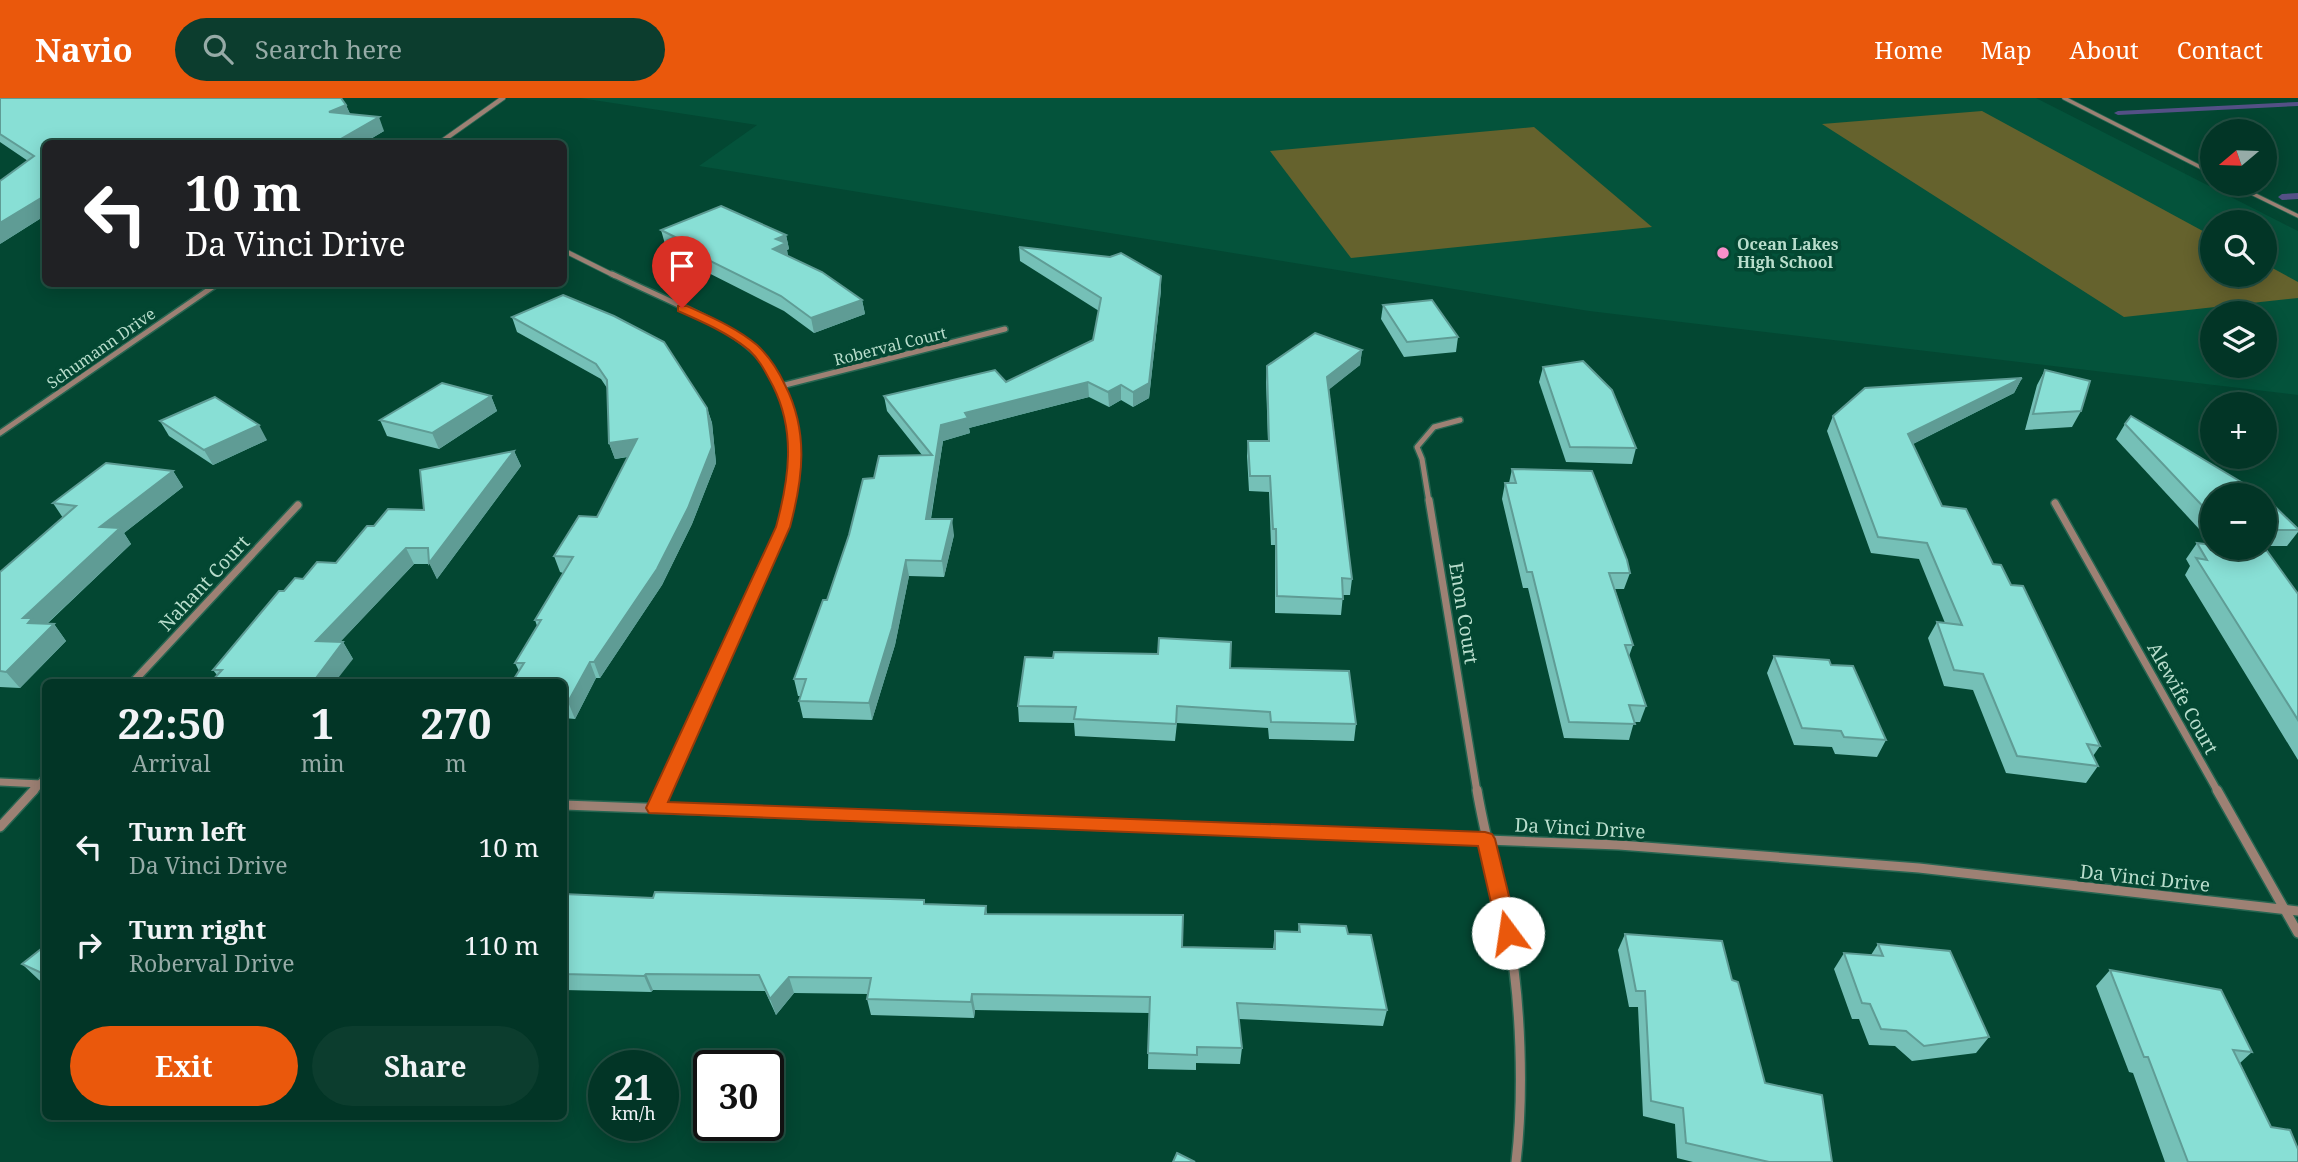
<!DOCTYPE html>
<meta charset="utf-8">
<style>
:root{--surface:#023526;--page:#0c3d2e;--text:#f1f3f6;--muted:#96aba7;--line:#235043;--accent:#ea580c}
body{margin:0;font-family:"Noto Serif",serif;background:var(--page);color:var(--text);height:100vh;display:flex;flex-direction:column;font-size:26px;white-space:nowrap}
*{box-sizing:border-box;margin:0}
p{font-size:23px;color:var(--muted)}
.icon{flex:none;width:38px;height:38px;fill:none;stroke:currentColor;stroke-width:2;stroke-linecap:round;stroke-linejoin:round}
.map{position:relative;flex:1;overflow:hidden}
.drawer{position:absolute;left:42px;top:581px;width:525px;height:441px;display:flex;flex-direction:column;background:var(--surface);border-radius:10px;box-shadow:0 4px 18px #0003,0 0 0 2px var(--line)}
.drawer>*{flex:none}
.hud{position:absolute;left:42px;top:42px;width:525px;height:147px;border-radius:10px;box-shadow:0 4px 18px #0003,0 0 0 2px var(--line);background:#202124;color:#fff;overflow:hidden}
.needle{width:46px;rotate:251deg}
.buttons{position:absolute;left:2200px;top:21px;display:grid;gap:14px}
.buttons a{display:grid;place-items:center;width:77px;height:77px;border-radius:50%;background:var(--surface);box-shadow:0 4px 18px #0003,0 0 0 2px var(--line);font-size:35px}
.speed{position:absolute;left:588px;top:952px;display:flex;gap:14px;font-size:35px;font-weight:700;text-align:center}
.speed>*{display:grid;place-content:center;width:91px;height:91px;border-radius:50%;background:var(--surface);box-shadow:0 4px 18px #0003,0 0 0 2px var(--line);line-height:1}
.speed small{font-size:18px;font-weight:400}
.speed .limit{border:4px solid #111;border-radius:10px;background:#fff;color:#111}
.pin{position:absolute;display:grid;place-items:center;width:60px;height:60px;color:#fff;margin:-72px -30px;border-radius:50% 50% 50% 0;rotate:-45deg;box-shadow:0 0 7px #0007}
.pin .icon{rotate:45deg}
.me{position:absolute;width:77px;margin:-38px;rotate:346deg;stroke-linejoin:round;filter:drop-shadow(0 0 5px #0008)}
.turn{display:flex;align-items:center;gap:24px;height:147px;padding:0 28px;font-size:32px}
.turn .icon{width:91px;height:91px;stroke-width:2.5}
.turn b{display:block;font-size:49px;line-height:60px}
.eta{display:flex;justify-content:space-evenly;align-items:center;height:119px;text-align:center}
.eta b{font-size:42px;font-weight:700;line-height:49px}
.cta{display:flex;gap:14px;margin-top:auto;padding:14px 28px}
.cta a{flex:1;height:80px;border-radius:42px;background:var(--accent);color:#fff;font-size:28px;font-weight:700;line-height:80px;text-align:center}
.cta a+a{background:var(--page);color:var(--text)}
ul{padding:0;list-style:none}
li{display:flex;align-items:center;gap:21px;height:98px;padding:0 28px}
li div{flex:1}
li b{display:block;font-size:26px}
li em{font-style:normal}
header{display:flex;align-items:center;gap:42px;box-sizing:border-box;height:98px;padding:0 35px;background:var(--accent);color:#fff}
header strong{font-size:33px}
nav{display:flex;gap:38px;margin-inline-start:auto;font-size:24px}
.search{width:490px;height:63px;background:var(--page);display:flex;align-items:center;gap:18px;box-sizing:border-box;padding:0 24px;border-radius:38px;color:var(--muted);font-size:26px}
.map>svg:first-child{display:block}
</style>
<header>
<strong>Navio</strong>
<div class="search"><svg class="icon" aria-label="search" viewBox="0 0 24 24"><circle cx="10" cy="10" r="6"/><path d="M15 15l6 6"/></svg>Search here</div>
<nav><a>Home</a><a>Map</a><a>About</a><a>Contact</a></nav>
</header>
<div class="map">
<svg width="2298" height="1064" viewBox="0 0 2298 1064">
<rect width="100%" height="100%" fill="#034732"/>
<!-- built -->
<path fill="#04533b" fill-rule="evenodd" d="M 580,0 L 2036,0 L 2298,133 L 2298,297 L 1589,213 L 699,68 L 757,27 ZM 2212,124 L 2264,124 L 2264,177 L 2212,177 ZM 2212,215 L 2264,215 L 2264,268 L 2212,268 Z"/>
<!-- green -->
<g fill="#65622d">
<path d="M 1982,13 L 2212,138 L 2212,177 L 2264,177 L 2265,166 L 2298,184 L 2298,200 L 2124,219 L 1822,26 Z"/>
<path d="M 1534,29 L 1652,129 L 1351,160 L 1270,53 Z"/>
</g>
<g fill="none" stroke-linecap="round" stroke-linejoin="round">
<!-- stream -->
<g fill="#545086" fill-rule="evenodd">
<path d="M 2298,4 L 2298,8 L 2118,17 L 2114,15 L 2118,13 Z"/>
<path d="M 2298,95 L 2298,101 L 2282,102 L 2278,99 L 2282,96 Z"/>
</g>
<defs>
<g id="lane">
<path d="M 2064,0 L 2212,75"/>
<path d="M 2233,86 L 2298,118"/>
</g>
<g id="street-far3">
<path d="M 438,46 L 503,0"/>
<path d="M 567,154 L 615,178"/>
</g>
<g id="street-far2">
<path d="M 612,176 C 728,232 815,249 789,404"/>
<path d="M 781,288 L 1005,231"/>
<path d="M 0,335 L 217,186"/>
<path d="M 1429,404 L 1422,361 L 1417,349 L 1434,329 L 1460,322"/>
</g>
<g id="street-far1">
<path d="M 1429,402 L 1477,694"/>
<path d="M 2055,405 L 2218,694"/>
<path d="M 133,584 L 298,407"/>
<path d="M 0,684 L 41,686"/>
<path d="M 33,694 L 46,679"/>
<path d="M 663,694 L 783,429 L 789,402"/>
</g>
<g id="street">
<path d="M 1477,692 C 1485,740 1499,786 1508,834 C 1521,901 1524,996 1516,1064"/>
<path d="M 2217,692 L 2298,835"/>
<path d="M 564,707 L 1619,747 L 1919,770 L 2298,813"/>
<path d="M 656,710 L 664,692"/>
<path d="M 0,729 L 34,692"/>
</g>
</defs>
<!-- lane casing -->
<use href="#lane" stroke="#276551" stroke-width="5"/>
<!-- street-far3 casing -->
<use href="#street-far3" stroke="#276551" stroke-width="6"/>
<!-- street-far2 casing -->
<use href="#street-far2" stroke="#276551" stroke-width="8"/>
<!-- street-far1 casing -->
<use href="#street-far1" stroke="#276551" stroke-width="10"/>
<!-- street casing -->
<use href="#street" stroke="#276551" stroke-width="12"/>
<!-- lane -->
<use href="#lane" stroke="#9d8174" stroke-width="3.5"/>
<!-- street-far3 -->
<use href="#street-far3" stroke="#9d8174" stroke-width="4.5"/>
<!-- street-far2 -->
<use href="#street-far2" stroke="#9d8174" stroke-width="5"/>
<!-- street-far1 -->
<use href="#street-far1" stroke="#9d8174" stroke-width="7"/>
<!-- street -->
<use href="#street" stroke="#9d8174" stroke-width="9"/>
</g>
<!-- wall -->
<g fill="#75c0b7">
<path d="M 0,0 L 346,7 L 350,16 L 384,33 L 362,46 L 46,46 L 46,117 L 0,146 L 28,63 L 0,44 Z"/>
<path d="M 661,132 L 786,137 L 789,151 L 787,152 L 788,158 L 862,202 L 865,216 L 814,235 L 784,213 L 671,156 L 669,148 L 665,146 Z"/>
<path d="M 1019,149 L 1161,178 L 1161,192 L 1149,300 L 1133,309 L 1121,302 L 1109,309 L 1089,299 L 969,330 L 970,335 L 943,343 L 931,421 L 954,437 L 944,479 L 909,478 L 895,547 L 872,622 L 803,620 L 799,603 L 801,598 L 798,598 L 794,581 L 827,502 L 874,380 L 922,357 L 887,313 L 884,298 L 1006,284 L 1093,242 L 1099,213 L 1020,163 Z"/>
<path d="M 1383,207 L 1458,239 L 1456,254 L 1404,259 L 1381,221 Z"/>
<path d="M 512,219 L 707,310 L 712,325 L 716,365 L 692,426 L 662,487 L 600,580 L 596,580 L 575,621 L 564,620 L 564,584 L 519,573 L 515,565 L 537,528 L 535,522 L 563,475 L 560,474 L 554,458 L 597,419 L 628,359 L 615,361 L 609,345 L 607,290 L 601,281 L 517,234 Z"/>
<path d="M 1362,252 L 1360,267 L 1329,291 L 1352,481 L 1350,497 L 1343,497 L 1341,517 L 1275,515 L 1275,447 L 1271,447 L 1269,394 L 1249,393 L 1247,358 L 1248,343 L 1268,343 L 1266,284 L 1267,268 Z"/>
<path d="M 1543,269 L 1636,350 L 1632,366 L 1566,364 L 1539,284 Z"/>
<path d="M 2045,272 L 2081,313 L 2072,329 L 2025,332 L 2037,287 Z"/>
<path d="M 2022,280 L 2014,295 L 1913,346 L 1942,408 L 2011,487 L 2100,648 L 2093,658 L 2098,668 L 2086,685 L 2006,675 L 1973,592 L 1944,588 L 1928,540 L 1937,524 L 1945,525 L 1919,461 L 1871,455 L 1827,333 L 1833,318 Z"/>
<path d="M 491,298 L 497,313 L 439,351 L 387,338 L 380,322 Z"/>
<path d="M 160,323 L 267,342 L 213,367 L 169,338 Z"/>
<path d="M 2125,326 L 2212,397 L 2212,445 L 2116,341 Z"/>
<path d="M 514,353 L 521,368 L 437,481 L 430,466 L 414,466 L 340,544 L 343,544 L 353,561 L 217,577 L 213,572 L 284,493 L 303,481 L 336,465 L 374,428 L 424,412 Z"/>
<path d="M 1512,371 L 1630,475 L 1624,491 L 1615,491 L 1633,547 L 1629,558 L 1646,608 L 1640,624 L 1634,624 L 1629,642 L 1564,640 L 1528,490 L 1523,490 L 1502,401 L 1505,385 L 1509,385 Z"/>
<path d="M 173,373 L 183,389 L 124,435 L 131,446 L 47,526 L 54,526 L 66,543 L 20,590 L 0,589 L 0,474 L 63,420 L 53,405 Z"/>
<path d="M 2264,398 L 2298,431 L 2298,434 L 2287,448 L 2264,448 Z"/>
<path d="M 2197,445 L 2298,496 L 2298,662 L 2185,477 L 2190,468 L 2186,461 Z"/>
<path d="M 1774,558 L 1831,567 L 1886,642 L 1877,659 L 1835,656 L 1832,649 L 1794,647 L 1767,575 Z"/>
<path d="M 1230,570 L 1356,626 L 1354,643 L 1269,641 L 1268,630 L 1177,625 L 1175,643 L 1075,638 L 1074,625 L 1019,624 L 1018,608 Z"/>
<path d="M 564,796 L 653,800 L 986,808 L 987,816 L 1182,849 L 1273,851 L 1275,833 L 1298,834 L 1299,826 L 1348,836 L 1387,912 L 1383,928 L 1239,921 L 1242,950 L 1240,966 L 1196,965 L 1196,972 L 1148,971 L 1149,915 L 975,912 L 974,920 L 871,917 L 867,901 L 868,896 L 794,895 L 776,917 L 765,893 L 653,892 L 651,894 L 564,892 Z"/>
<path d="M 1625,836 L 1732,882 L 1765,985 L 1832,1064 L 1693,1064 L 1677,1060 L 1675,1026 L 1643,1018 L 1638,909 L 1629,909 L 1618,852 Z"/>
<path d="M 1878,846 L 1989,939 L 1976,955 L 1912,963 L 1895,948 L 1869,947 L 1859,921 L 1852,921 L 1834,871 L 1844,855 L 1871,857 Z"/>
<path d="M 46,847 L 46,886 L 39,882 L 22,866 Z"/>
<path d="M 2110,872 L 2252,954 L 2240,965 L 2271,1029 L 2298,1064 L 2165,1064 L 2133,975 L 2129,974 L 2096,888 Z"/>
</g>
<!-- shaded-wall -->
<g fill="#5f9c95">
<path d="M 346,7 L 352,20 L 329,14 Z"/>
<path d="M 379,19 L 384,33 L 362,46 L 332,46 Z"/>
<path d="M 46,97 L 46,117 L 0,146 L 0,125 Z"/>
<path d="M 786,137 L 789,151 L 787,152 L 788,159 L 773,151 L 776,141 Z"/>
<path d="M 1161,178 L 1161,192 L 1149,300 L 1133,309 L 1133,294 Z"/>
<path d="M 862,202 L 865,216 L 814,235 L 811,220 Z"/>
<path d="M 1362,252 L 1360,267 L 1326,294 L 1327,279 Z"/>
<path d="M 2022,280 L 2014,295 L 1901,352 L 1908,336 Z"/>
<path d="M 1088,284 L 1089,299 L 969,330 L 970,335 L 943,343 L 928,437 L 926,421 L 941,327 L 965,315 Z"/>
<path d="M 1121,287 L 1121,302 L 1109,309 L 1108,294 Z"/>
<path d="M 491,298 L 497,313 L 439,351 L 432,335 Z"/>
<path d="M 707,310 L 712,325 L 716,365 L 692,426 L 662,487 L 600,580 L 594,564 Z"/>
<path d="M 259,327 L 267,342 L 213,367 L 204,352 Z"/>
<path d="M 637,341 L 642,356 L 615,361 L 609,345 Z"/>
<path d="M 514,353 L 521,368 L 437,481 L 429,465 Z"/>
<path d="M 173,373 L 183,389 L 124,435 L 131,446 L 41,531 L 54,526 L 66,543 L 20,590 L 6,574 L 23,520 L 100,429 Z"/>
<path d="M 952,421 L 954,437 L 944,479 L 942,463 Z"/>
<path d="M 406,450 L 414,466 L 326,559 L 316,543 Z"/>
<path d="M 906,462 L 909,478 L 895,547 L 872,622 L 869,605 Z"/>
<path d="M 343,544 L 353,561 L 335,584 L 313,584 Z"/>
<path d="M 590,564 L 596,580 L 575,621 L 568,604 Z"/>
<path d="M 646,876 L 653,892 L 651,894 L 644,878 Z"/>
<path d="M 789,879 L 794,895 L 776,917 L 770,901 Z"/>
<path d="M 972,896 L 975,912 L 974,920 L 971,904 Z"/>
</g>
<!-- building -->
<g fill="#88dfd5" stroke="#5f9c95" stroke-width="2">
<path d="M 0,0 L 341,0 L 346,7 L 329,14 L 379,19 L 332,46 L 187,46 L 137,41 L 136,46 L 46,46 L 46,97 L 0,125 L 0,83 L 34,58 L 0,36 Z"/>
<path d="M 721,108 L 786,137 L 776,141 L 786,145 L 773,151 L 822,174 L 862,202 L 811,220 L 781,198 L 668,142 L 675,139 L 661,132 Z"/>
<path d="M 1019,149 L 1110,159 L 1121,155 L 1161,178 L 1149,285 L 1133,294 L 1121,287 L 1108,294 L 1088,284 L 965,315 L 968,320 L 941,327 L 926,421 L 952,421 L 942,463 L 906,462 L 892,530 L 869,605 L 799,603 L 806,581 L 794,581 L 823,502 L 827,502 L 849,437 L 863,381 L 874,380 L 879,358 L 932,357 L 884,298 L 995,272 L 1006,284 L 1093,242 L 1101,200 Z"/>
<path d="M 563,197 L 614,218 L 664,244 L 707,310 L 712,349 L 688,410 L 657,471 L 594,564 L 590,564 L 568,604 L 564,604 L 564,584 L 512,584 L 524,565 L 515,565 L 541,522 L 535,522 L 573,459 L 554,458 L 579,418 L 597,419 L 637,341 L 609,345 L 607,282 L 596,266 L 512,219 Z"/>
<path d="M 1432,202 L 1458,239 L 1407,244 L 1383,207 Z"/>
<path d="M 1315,235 L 1362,252 L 1327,279 L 1352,481 L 1342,480 L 1343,501 L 1277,498 L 1276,431 L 1273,431 L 1270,378 L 1250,378 L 1248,343 L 1269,343 L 1267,268 Z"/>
<path d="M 1583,263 L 1612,292 L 1636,350 L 1570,349 L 1543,269 Z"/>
<path d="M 2045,272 L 2090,283 L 2081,313 L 2033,316 Z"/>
<path d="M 2022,280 L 1908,336 L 1942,408 L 1966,411 L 1993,466 L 2001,467 L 2011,487 L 2023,488 L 2100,648 L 2087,646 L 2098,668 L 2017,658 L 1983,576 L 1954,572 L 1937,524 L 1962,527 L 1927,445 L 1878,439 L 1833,318 L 1865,290 Z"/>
<path d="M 442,285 L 491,298 L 432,335 L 380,322 Z"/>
<path d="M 215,299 L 259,327 L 204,352 L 160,323 Z"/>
<path d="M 2131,318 L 2263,397 L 2264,397 L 2212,397 L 2212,418 L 2125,326 Z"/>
<path d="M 514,353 L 429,465 L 428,450 L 406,450 L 316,543 L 343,544 L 313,584 L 211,584 L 222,572 L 213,572 L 279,493 L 284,493 L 295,480 L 303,481 L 317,464 L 336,465 L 367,428 L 374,428 L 388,411 L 424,412 L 420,372 Z"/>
<path d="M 106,365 L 173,373 L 100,429 L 120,430 L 23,520 L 32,520 L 28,525 L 54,526 L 6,574 L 0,573 L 0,474 L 76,408 L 53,405 Z"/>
<path d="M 1512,371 L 1592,373 L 1627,462 L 1630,475 L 1609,475 L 1633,547 L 1625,547 L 1646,608 L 1629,607 L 1635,626 L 1569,624 L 1532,474 L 1527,474 L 1505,385 L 1516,385 Z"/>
<path d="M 2264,398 L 2298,431 L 2298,432 L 2264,432 Z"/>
<path d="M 2197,445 L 2212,447 L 2212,450 L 2240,450 L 2267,453 L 2298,496 L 2298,622 L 2196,460 L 2207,462 Z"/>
<path d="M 1159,540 L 1231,544 L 1230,570 L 1349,573 L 1356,626 L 1271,624 L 1270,614 L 1177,608 L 1176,626 L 1074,621 L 1076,609 L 1018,608 L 1025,559 L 1053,560 L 1054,554 L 1158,556 Z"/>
<path d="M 1774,558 L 1829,562 L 1831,567 L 1853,568 L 1886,642 L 1844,639 L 1841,633 L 1802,630 Z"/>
<path d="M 655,794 L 924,802 L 924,806 L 986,808 L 985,816 L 1183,817 L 1182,849 L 1275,851 L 1275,833 L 1300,834 L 1299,826 L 1346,828 L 1348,836 L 1371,837 L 1387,912 L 1237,905 L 1242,950 L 1197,949 L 1197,957 L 1148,955 L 1150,899 L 972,896 L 971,904 L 867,901 L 871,880 L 789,879 L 770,901 L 759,877 L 646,876 L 644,878 L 564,876 L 564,796 L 653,800 Z"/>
<path d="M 1625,836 L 1722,843 L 1732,882 L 1738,884 L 1765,985 L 1822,997 L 1832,1064 L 1769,1064 L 1686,1045 L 1683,1010 L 1651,1003 L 1645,893 L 1636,893 Z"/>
<path d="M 1878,846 L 1950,853 L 1989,939 L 1924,948 L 1906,933 L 1881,931 L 1870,906 L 1862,905 L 1844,855 L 1883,858 Z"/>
<path d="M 46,847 L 46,877 L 22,866 Z"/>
<path d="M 2110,872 L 2221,892 L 2252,954 L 2233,952 L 2271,1029 L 2290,1032 L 2298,1051 L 2298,1064 L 2188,1064 L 2148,959 L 2144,959 Z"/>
<path d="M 1177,1055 L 1195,1064 L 1173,1064 Z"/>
</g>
<!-- route -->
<path fill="#ea580c" stroke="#983908" stroke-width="2" d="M 678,208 L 687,208 C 711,219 737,230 757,247 C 770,259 778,272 785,287 C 809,334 803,380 790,429 L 668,704 L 1485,734 L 1492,736 L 1495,741 L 1518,835 L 1515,841 L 1508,843 L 1501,841 L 1498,835 L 1478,748 L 649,715 L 646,710 L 776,429 C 789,381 796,334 773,288 C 766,275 760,262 749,252 C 728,235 703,224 678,213 Z"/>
<!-- markers -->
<circle fill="#f890cb" stroke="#034732" stroke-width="2.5" cx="1723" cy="155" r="7"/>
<g text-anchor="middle" stroke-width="7" stroke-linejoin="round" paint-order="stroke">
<!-- far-poi labels -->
<g font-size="16" font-weight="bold" fill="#b8ddcc" stroke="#034732" text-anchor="start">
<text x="1737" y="152">Ocean Lakes<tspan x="1737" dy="18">High School</tspan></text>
</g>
<!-- far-street labels -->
<g font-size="16" fill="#b8ddcc" stroke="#034732">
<text transform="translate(890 248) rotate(-14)" y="6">Roberval Court</text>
<text transform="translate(101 250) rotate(-35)" y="6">Schumann Drive</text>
</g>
<!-- street labels -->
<g font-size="19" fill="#b8ddcc" stroke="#034732">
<text transform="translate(204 485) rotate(-47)" y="7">Nahant Court</text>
<text transform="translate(1464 515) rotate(81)" y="7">Enon Court</text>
<text transform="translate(2183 600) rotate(61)" y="7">Alewife Court</text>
<text transform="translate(1580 730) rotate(3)" y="7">Da Vinci Drive</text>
<text transform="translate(2145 780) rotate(6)" y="7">Da Vinci Drive</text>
</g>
</g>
</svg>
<div class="buttons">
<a><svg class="needle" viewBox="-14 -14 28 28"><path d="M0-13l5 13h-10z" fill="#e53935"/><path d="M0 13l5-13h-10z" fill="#96aba7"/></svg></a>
<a><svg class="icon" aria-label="search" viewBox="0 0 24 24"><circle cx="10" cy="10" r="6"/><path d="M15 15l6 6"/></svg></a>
<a><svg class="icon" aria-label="layers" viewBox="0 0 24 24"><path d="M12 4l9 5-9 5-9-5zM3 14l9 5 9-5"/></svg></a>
<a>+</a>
<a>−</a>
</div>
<div class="speed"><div>21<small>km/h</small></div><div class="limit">30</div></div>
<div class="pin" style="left:682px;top:210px;background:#d93025"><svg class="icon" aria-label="arrive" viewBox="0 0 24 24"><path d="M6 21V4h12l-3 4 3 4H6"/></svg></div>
<svg class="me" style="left:1508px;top:835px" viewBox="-20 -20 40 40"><circle r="19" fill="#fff"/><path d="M0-13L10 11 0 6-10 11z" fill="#ea580c"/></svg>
<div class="hud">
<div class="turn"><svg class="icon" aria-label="left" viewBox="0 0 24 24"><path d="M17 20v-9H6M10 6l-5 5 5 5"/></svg><div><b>10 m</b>Da Vinci Drive</div></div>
</div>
<section class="drawer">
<div class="eta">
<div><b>22:50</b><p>Arrival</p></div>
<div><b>1</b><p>min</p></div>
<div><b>270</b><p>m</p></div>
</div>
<ul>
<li><svg class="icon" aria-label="left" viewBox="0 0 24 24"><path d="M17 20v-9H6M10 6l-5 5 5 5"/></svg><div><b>Turn left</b><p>Da Vinci Drive</p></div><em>10 m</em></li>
<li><svg class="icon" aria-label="right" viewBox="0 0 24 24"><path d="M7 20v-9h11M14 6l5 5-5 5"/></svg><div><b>Turn right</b><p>Roberval Drive</p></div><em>110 m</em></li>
</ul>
<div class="cta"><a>Exit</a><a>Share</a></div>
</section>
</div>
